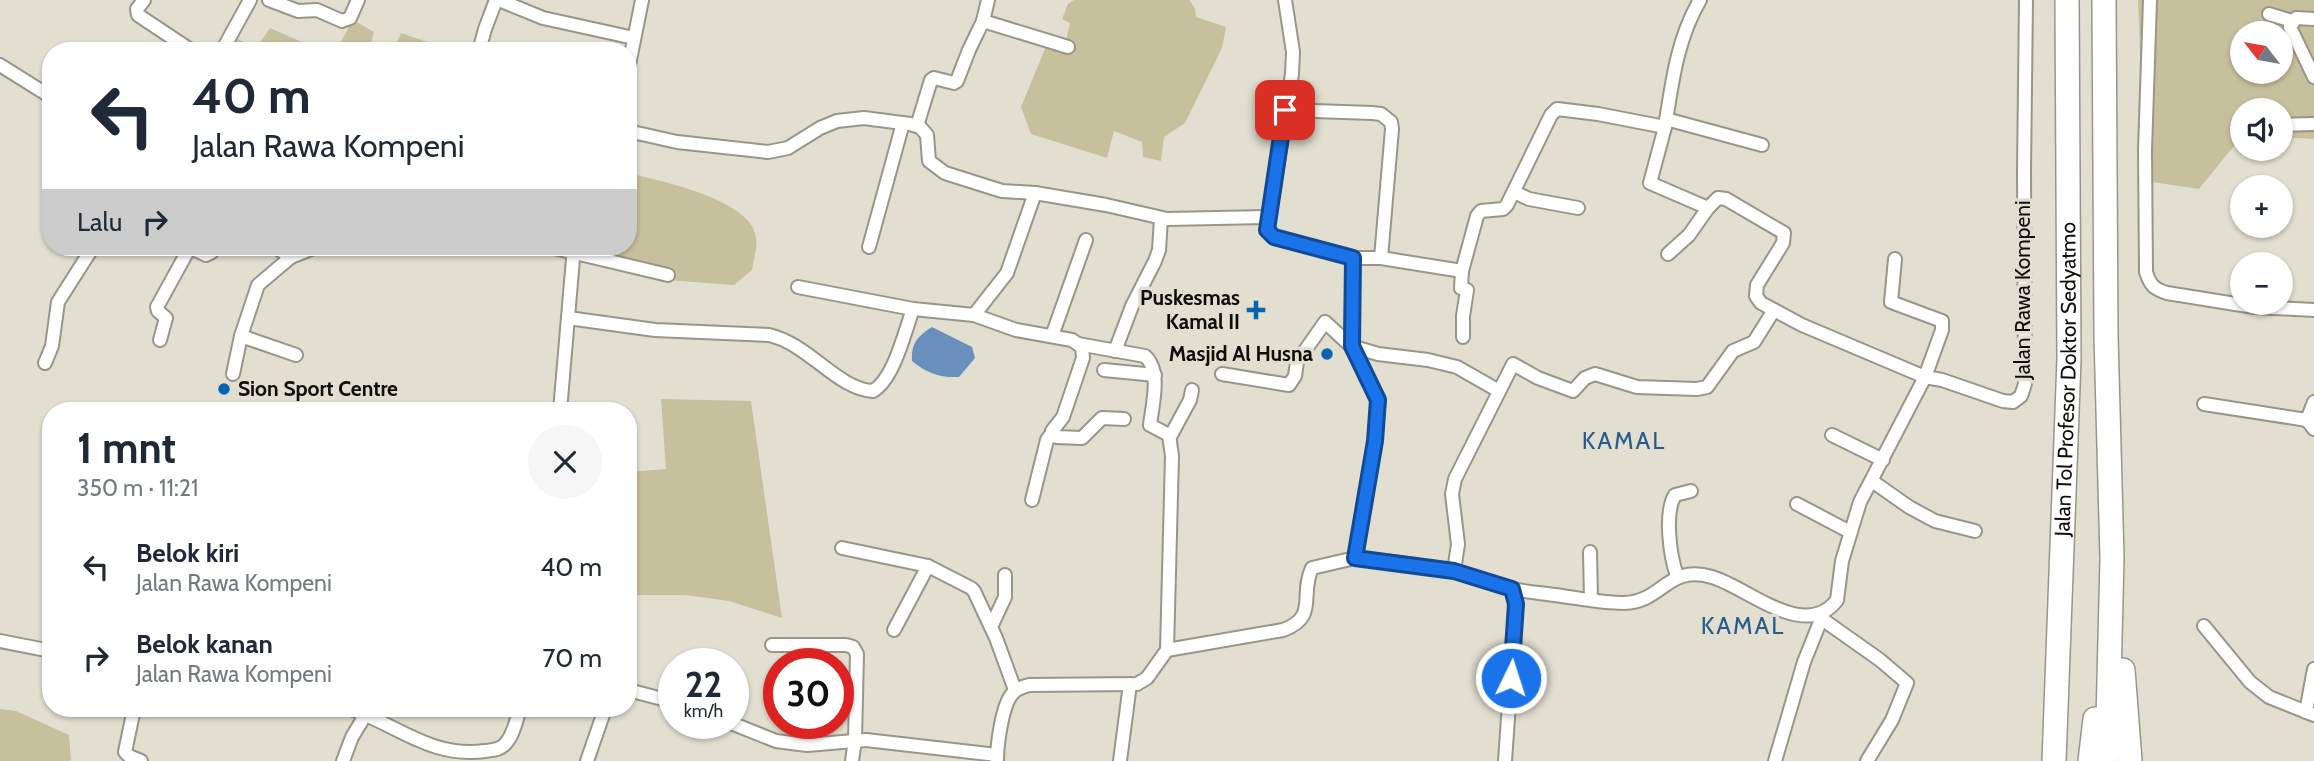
<!DOCTYPE html>
<html lang="id">
<meta charset="utf-8">
<style>
:root{--surface:#fff;--page:#f6f6f7;--text:#1f2937;--muted:#747a83}
body{margin:0;font-family:Cabin,sans-serif;background:var(--page);color:var(--text);height:100vh;display:flex;flex-direction:column;font-size:26px;white-space:nowrap}
*{box-sizing:border-box;margin:0}
p{font-size:23px;color:var(--muted)}
.icon{flex:none;width:38px;height:38px;fill:none;stroke:currentColor;stroke-width:2;stroke-linecap:round;stroke-linejoin:round}
.map{position:relative;flex:1;overflow:hidden}
.panel{position:absolute;left:42px;top:402px;width:595px;height:315px;display:flex;flex-direction:column;background:var(--surface);border-radius:28px;box-shadow:0 2px 5px #0004}
.panel>*{flex:none}
.hud{position:absolute;left:42px;top:42px;width:595px;height:214px;border-radius:28px;box-shadow:0 2px 5px #0004;background:#fff;color:var(--text);overflow:hidden}
.needle{width:46px;rotate:301deg}
.controls{position:absolute;left:2230px;top:21px;display:grid;gap:14px}
.controls a{display:grid;place-items:center;width:63px;height:63px;border-radius:50%;background:var(--surface);box-shadow:0 2px 5px #0004;font-size:35px}
.speed{position:absolute;left:658px;top:648px;display:flex;gap:14px;font-size:35px;font-weight:700;text-align:center}
.speed>*{display:grid;place-content:center;width:91px;height:91px;border-radius:50%;background:var(--surface);box-shadow:0 2px 5px #0004;line-height:1}
.speed small{font-size:18px;font-weight:400}
.speed .limit{border:10px solid #d22;background:#fff;color:#111}
.pin{position:absolute;display:grid;place-items:center;width:60px;height:60px;color:#fff;margin:-30px;border-radius:14px;box-shadow:0 4px 10px #0006}
.me{position:absolute;width:77px;margin:-38px;rotate:4deg;stroke-linejoin:round;filter:drop-shadow(0 0 5px #0008)}
.turn{display:flex;align-items:center;gap:24px;height:147px;padding:0 35px;font-size:32px}
.turn .icon{width:91px;height:91px;stroke-width:2.5}
.turn b{display:block;font-size:49px;line-height:60px}
.then{display:flex;align-items:center;height:66px;padding:0 35px;background:#0003;gap:14px;font-size:26px}
.round{display:grid;place-items:center;flex:none;width:74px;height:74px;border-radius:37px;background:var(--page)}
.headline{display:flex;align-items:center;justify-content:space-between;height:119px;padding:0 35px}
h1{font-size:42px;font-weight:700;line-height:52px}
ul{padding:0;list-style:none}
li{display:flex;align-items:center;gap:21px;height:91px;padding:0 35px}
li div{flex:1}
li b{display:block;font-size:26px}
li em{font-style:normal}
.map>svg:first-child{display:block}
</style>
<div class="map">
<svg width="2314" height="761" viewBox="0 0 2314 761">
<rect width="100%" height="100%" fill="#e2dfd1"/>
<!-- green -->
<g fill="#c7c09d" fill-rule="evenodd">
<path d="M 1074,0 L 1189,0 L 1195,8 L 1196,17 L 1226,27 L 1222,48 L 1185,123 L 1164,137 L 1161,161 L 1143,157 L 1142,142 L 1114,131 L 1107,158 L 1031,134 L 1021,107 L 1047,44 L 1064,49 L 1070,23 L 1062,19 L 1068,4 Z"/>
<path d="M 2138,0 L 2314,0 L 2314,139 L 2280,137 L 2280,110 L 2242,110 L 2242,136 L 2199,189 L 2145,181 ZM 2242,33 L 2280,33 L 2280,72 L 2242,72 Z"/>
<path d="M 353,20 L 374,32 L 371,43 L 392,51 L 344,51 L 339,45 Z"/>
<path d="M 270,28 L 304,43 L 301,51 L 219,51 L 228,34 L 256,48 Z"/>
<path d="M 401,33 L 439,46 L 437,51 L 393,51 Z"/>
<path d="M 628,173 C 660,181 751,199 756,237 C 758,247 753,260 752,270 L 734,285 L 665,280 L 604,247 L 628,247 Z"/>
<path d="M 661,399 L 751,401 L 782,618 L 729,601 L 685,595 L 628,595 L 628,472 L 666,469 Z"/>
<path d="M 0,709 L 16,711 L 69,735 L 71,761 L 0,761 Z"/>
</g>
<!-- water -->
<path fill="#6990bc" d="M 932,327 L 972,347 L 975,358 L 959,377 C 941,378 926,373 912,361 C 911,343 917,337 932,327 Z"/>
<g fill="none" stroke-linecap="round" stroke-linejoin="round">
<defs>
<g id="minor">
<path d="M 144,0 L 137,9 L 138,15 L 192,51"/>
<path d="M 269,0 L 298,11 L 317,10 L 342,21 L 350,18 L 358,0"/>
<path d="M 499,0 L 543,18 L 634,38"/>
<path d="M 1285,0 L 1293,52 L 1292,74 L 1267,230 L 1274,237 L 1353,258 L 1351,346 L 1378,400 L 1375,441 L 1355,558 C 1389,562 1423,565 1456,572 C 1475,576 1494,584 1513,589 C 1526,592 1541,593 1555,595 C 1578,598 1601,603 1624,603 C 1663,602 1667,564 1712,577 C 1747,587 1805,642 1837,600 L 1842,561 L 1860,502 L 1925,377 L 1942,380 L 2003,401 L 2013,402 L 2021,396 L 2025,384 L 2024,171 L 2026,0"/>
<path d="M 2150,0 L 2145,150 L 2146,272 C 2150,285 2154,289 2167,293 L 2254,307 L 2314,310"/>
<path d="M 2269,14 L 2292,21"/>
<path d="M 2314,19 L 2296,18 L 2290,27 L 2314,77"/>
<path d="M 983,21 L 988,0"/>
<path d="M 222,51 L 250,0"/>
<path d="M 479,51 L 485,29 L 496,0"/>
<path d="M 0,65 L 51,97"/>
<path d="M 628,70 L 642,0"/>
<path d="M 1285,110 L 1372,113 L 1381,114 L 1391,122 L 1392,129 L 1381,258"/>
<path d="M 1666,119 L 1762,145"/>
<path d="M 2280,125 L 2314,124"/>
<path d="M 917,126 L 931,80 L 934,78 L 954,83 L 957,81 L 969,50 L 983,21 L 1068,47"/>
<path d="M 1665,127 L 1650,183 L 1708,208 L 1689,235 L 1668,254"/>
<path d="M 628,131 L 677,142 L 768,152 L 788,148 L 820,128 L 837,121 L 864,118 L 910,124 L 920,127 L 927,135 L 929,161 L 945,173 L 1002,191 L 1035,193 L 1106,205 L 1167,219 L 1267,217"/>
<path d="M 1514,192 L 1529,199 L 1578,208"/>
<path d="M 1708,208 L 1718,198 L 1726,199 L 1784,233 L 1783,243 L 1757,285 L 1756,296 L 1761,303 L 1802,325 L 1925,377 L 1942,330 L 1942,321 L 1891,302 L 1895,259"/>
<path d="M 189,247 L 206,255 L 212,252 L 215,247"/>
<path d="M 275,247 L 291,257"/>
<path d="M 550,247 L 668,275"/>
<path d="M 869,247 L 903,123"/>
<path d="M 1353,258 L 1381,258 L 1462,271 L 1477,216 L 1481,211 L 1503,209 L 1507,205 L 1551,115 L 1557,109 L 1598,114 L 1665,127 C 1672,83 1677,39 1700,0"/>
<path d="M 1462,271 L 1461,288 L 1467,290 L 1463,316 L 1463,337"/>
<path d="M 798,287 L 913,309 L 974,315 L 1016,330 L 1072,340 L 1082,347 L 1083,358 L 1063,417 L 1052,431 L 1053,434 L 1056,437 L 1082,438 L 1102,418 L 1124,419"/>
<path d="M 974,315 L 1007,273 L 1035,193"/>
<path d="M 568,318 L 655,330 L 769,335 C 809,344 837,389 873,391 C 894,379 905,331 913,309"/>
<path d="M 241,336 L 296,355"/>
<path d="M 1052,336 L 1086,240"/>
<path d="M 160,340 L 166,318 L 158,311 L 157,307 L 190,247"/>
<path d="M 1078,344 L 1145,356 C 1162,371 1152,406 1150,425 L 1169,435 L 1172,456 L 1167,650"/>
<path d="M 1115,351 L 1132,306 L 1155,261 L 1159,250 L 1161,218"/>
<path d="M 45,363 L 52,346 L 58,302 L 93,247"/>
<path d="M 1104,370 L 1155,375"/>
<path d="M 233,374 L 241,336 L 258,285 L 291,257 L 316,247"/>
<path d="M 1222,374 L 1289,385 L 1295,376 L 1297,362 L 1325,322 L 1351,346 L 1378,354 L 1428,360 L 1457,367 L 1499,391"/>
<path d="M 2314,402 L 2307,420 L 2314,429"/>
<path d="M 2204,404 L 2307,420"/>
<path d="M 560,411 L 574,247"/>
<path d="M 1832,435 L 1883,460"/>
<path d="M 1170,437 L 1190,400 L 1192,390"/>
<path d="M 1872,481 L 1909,507 L 1935,521 L 1975,531"/>
<path d="M 1032,500 L 1047,440 L 1052,433"/>
<path d="M 1797,504 L 1850,532"/>
<path d="M 842,548 L 928,566 L 971,588 L 974,591 L 996,638 L 1015,690"/>
<path d="M 1590,552 L 1591,600"/>
<path d="M 1454,571 L 1458,544 L 1452,494 L 1455,479 L 1513,364 L 1538,378 L 1573,391 L 1585,378 L 1595,374 L 1637,387 L 1697,389 L 1707,387 L 1733,351 L 1754,342 L 1774,310"/>
<path d="M 1677,576 C 1670,556 1664,513 1675,495 L 1691,491"/>
<path d="M 1822,619 L 1880,660 L 1907,683 L 1892,720 L 1867,761"/>
<path d="M 2204,626 L 2250,682 L 2269,697 L 2314,715"/>
<path d="M 991,627 L 1005,597 L 1005,575"/>
<path d="M 894,630 L 928,566"/>
<path d="M 0,641 L 51,651"/>
<path d="M 772,645 L 846,645 L 853,647 L 857,654 L 855,740 L 852,761"/>
<path d="M 628,690 L 674,702"/>
<path d="M 134,709 L 125,752 L 129,756 L 141,761"/>
<path d="M 351,709 C 399,726 431,758 485,751 C 492,750 500,750 505,744 C 514,735 516,720 520,709"/>
<path d="M 2306,712 L 2314,669"/>
<path d="M 731,723 L 776,741 L 807,745 L 866,740 L 997,755"/>
<path d="M 343,761 L 352,737 L 366,714"/>
<path d="M 587,761 L 605,709"/>
<path d="M 997,761 C 997,745 1002,704 1013,693 C 1017,688 1023,687 1029,685 L 1137,684 L 1147,678 L 1167,650 L 1283,630 C 1319,617 1299,595 1312,568 L 1355,558"/>
<path d="M 1120,761 L 1130,684"/>
<path d="M 1505,761 L 1516,604 L 1512,589"/>
<path d="M 1775,761 L 1804,662 L 1824,612"/>
</g>
<g id="motorway">
<path d="M 2104,0 L 2106,336 L 2112,558 L 2107,761"/>
<path d="M 2123,670 L 2130,761"/>
<path id="s1" d="M 2054,761 L 2069,359 L 2067,0"/>
<path d="M 2090,761 L 2095,719"/>
</g>
</defs>
<!-- minor casing -->
<use href="#minor" stroke="#999689" stroke-width="16"/>
<!-- motorway casing -->
<use href="#motorway" stroke="#999689" stroke-width="26"/>
<!-- minor -->
<use href="#minor" stroke="#fff" stroke-width="12"/>
<!-- motorway -->
<use href="#motorway" stroke="#fff" stroke-width="23"/>
</g>
<g fill="none" stroke-linecap="round" stroke-linejoin="round">
<defs>
<path id="route" d="M 1285,110 L 1267,230 L 1274,237 L 1353,258 L 1352,346 L 1378,400 L 1375,441 L 1355,558 L 1454,571 L 1512,589 L 1516,604 L 1511,678"/>
</defs>
<!-- route casing -->
<use href="#route" stroke="#114b97" stroke-width="18"/>
<!-- route -->
<use href="#route" stroke="#1a73e8" stroke-width="12"/>
</g>
<!-- markers -->
<g fill="#0764b1" stroke="#e2dfd1" stroke-width="2.5">
<path d="M1252.5 299.5h7v7h7v7h-7v7h-7v-7h-7v-7h7z"/>
<circle cx="1327" cy="354" r="7"/>
<circle cx="224" cy="389" r="7"/>
</g>
<g text-anchor="middle" stroke-width="7" stroke-linejoin="round" paint-order="stroke">
<!-- street labels -->
<g font-size="21" fill="#0d0c08" stroke="#e2dfd1">
<text transform="translate(2023 290) rotate(-90)" y="7">Jalan Rawa Kompeni</text>
<text dy="7" stroke="none"><textPath href="#s1" startOffset="382">Jalan Tol Profesor Doktor Sedyatmo</textPath></text>
</g>
<!-- poi labels -->
<g font-size="21" font-weight="bold" fill="#0d0c08" stroke="#e2dfd1" text-anchor="end">
<text x="1240" y="305">Puskesmas<tspan x="1240" dy="24">Kamal II</tspan></text>
<text x="1313" y="361">Masjid Al Husna</text>
<text x="238" y="396" text-anchor="start">Sion Sport Centre</text>
</g>
<!-- quarter labels -->
<g font-size="24" letter-spacing="2" fill="#285a8e" stroke="#e2dfd1">
<text x="1624" y="449">KAMAL</text>
<text x="1743" y="634">KAMAL</text>
</g>
</g>
</svg>
<div class="controls">
<a><svg class="needle" viewBox="-14 -14 28 28"><path d="M0-13l5 13h-10z" fill="#e53935"/><path d="M0 13l5-13h-10z" fill="#747a83"/></svg></a>
<a><svg class="icon" aria-label="sound" viewBox="0 0 24 24"><path d="M4 9h4l5-4v14l-5-4H4zM17 9q2 3 0 6"/></svg></a>
<a>+</a>
<a>−</a>
</div>
<div class="speed"><div>22<small>km/h</small></div><div class="limit">30</div></div>
<div class="pin" style="left:1285px;top:110px;background:#d93025"><svg class="icon" aria-label="arrive" viewBox="0 0 24 24"><path d="M6 21V4h12l-3 4 3 4H6"/></svg></div>
<svg class="me" style="left:1511px;top:678px" viewBox="-20 -20 40 40"><circle r="17" fill="#1a73e8" stroke="#fff" stroke-width="3"/><path d="M0-11L8 9 0 5-8 9z" fill="#fff"/></svg>
<div class="hud">
<div class="turn"><svg class="icon" aria-label="left" viewBox="0 0 24 24"><path d="M17 20v-9H6M10 6l-5 5 5 5"/></svg><div><b>40 m</b>Jalan Rawa Kompeni</div></div>
<div class="then">Lalu<svg class="icon" aria-label="right" viewBox="0 0 24 24"><path d="M7 20v-9h11M14 6l5 5-5 5"/></svg></div>
</div>
<section class="panel">
<div class="headline"><div><h1>1 mnt</h1><p>350 m · 11:21</p></div><a class="round"><svg class="icon" aria-label="close" viewBox="0 0 24 24"><path d="M6 6l12 12M18 6L6 18"/></svg></a></div>
<ul>
<li><svg class="icon" aria-label="left" viewBox="0 0 24 24"><path d="M17 20v-9H6M10 6l-5 5 5 5"/></svg><div><b>Belok kiri</b><p>Jalan Rawa Kompeni</p></div><em>40 m</em></li>
<li><svg class="icon" aria-label="right" viewBox="0 0 24 24"><path d="M7 20v-9h11M14 6l5 5-5 5"/></svg><div><b>Belok kanan</b><p>Jalan Rawa Kompeni</p></div><em>70 m</em></li>
</ul>
</section>
</div>
